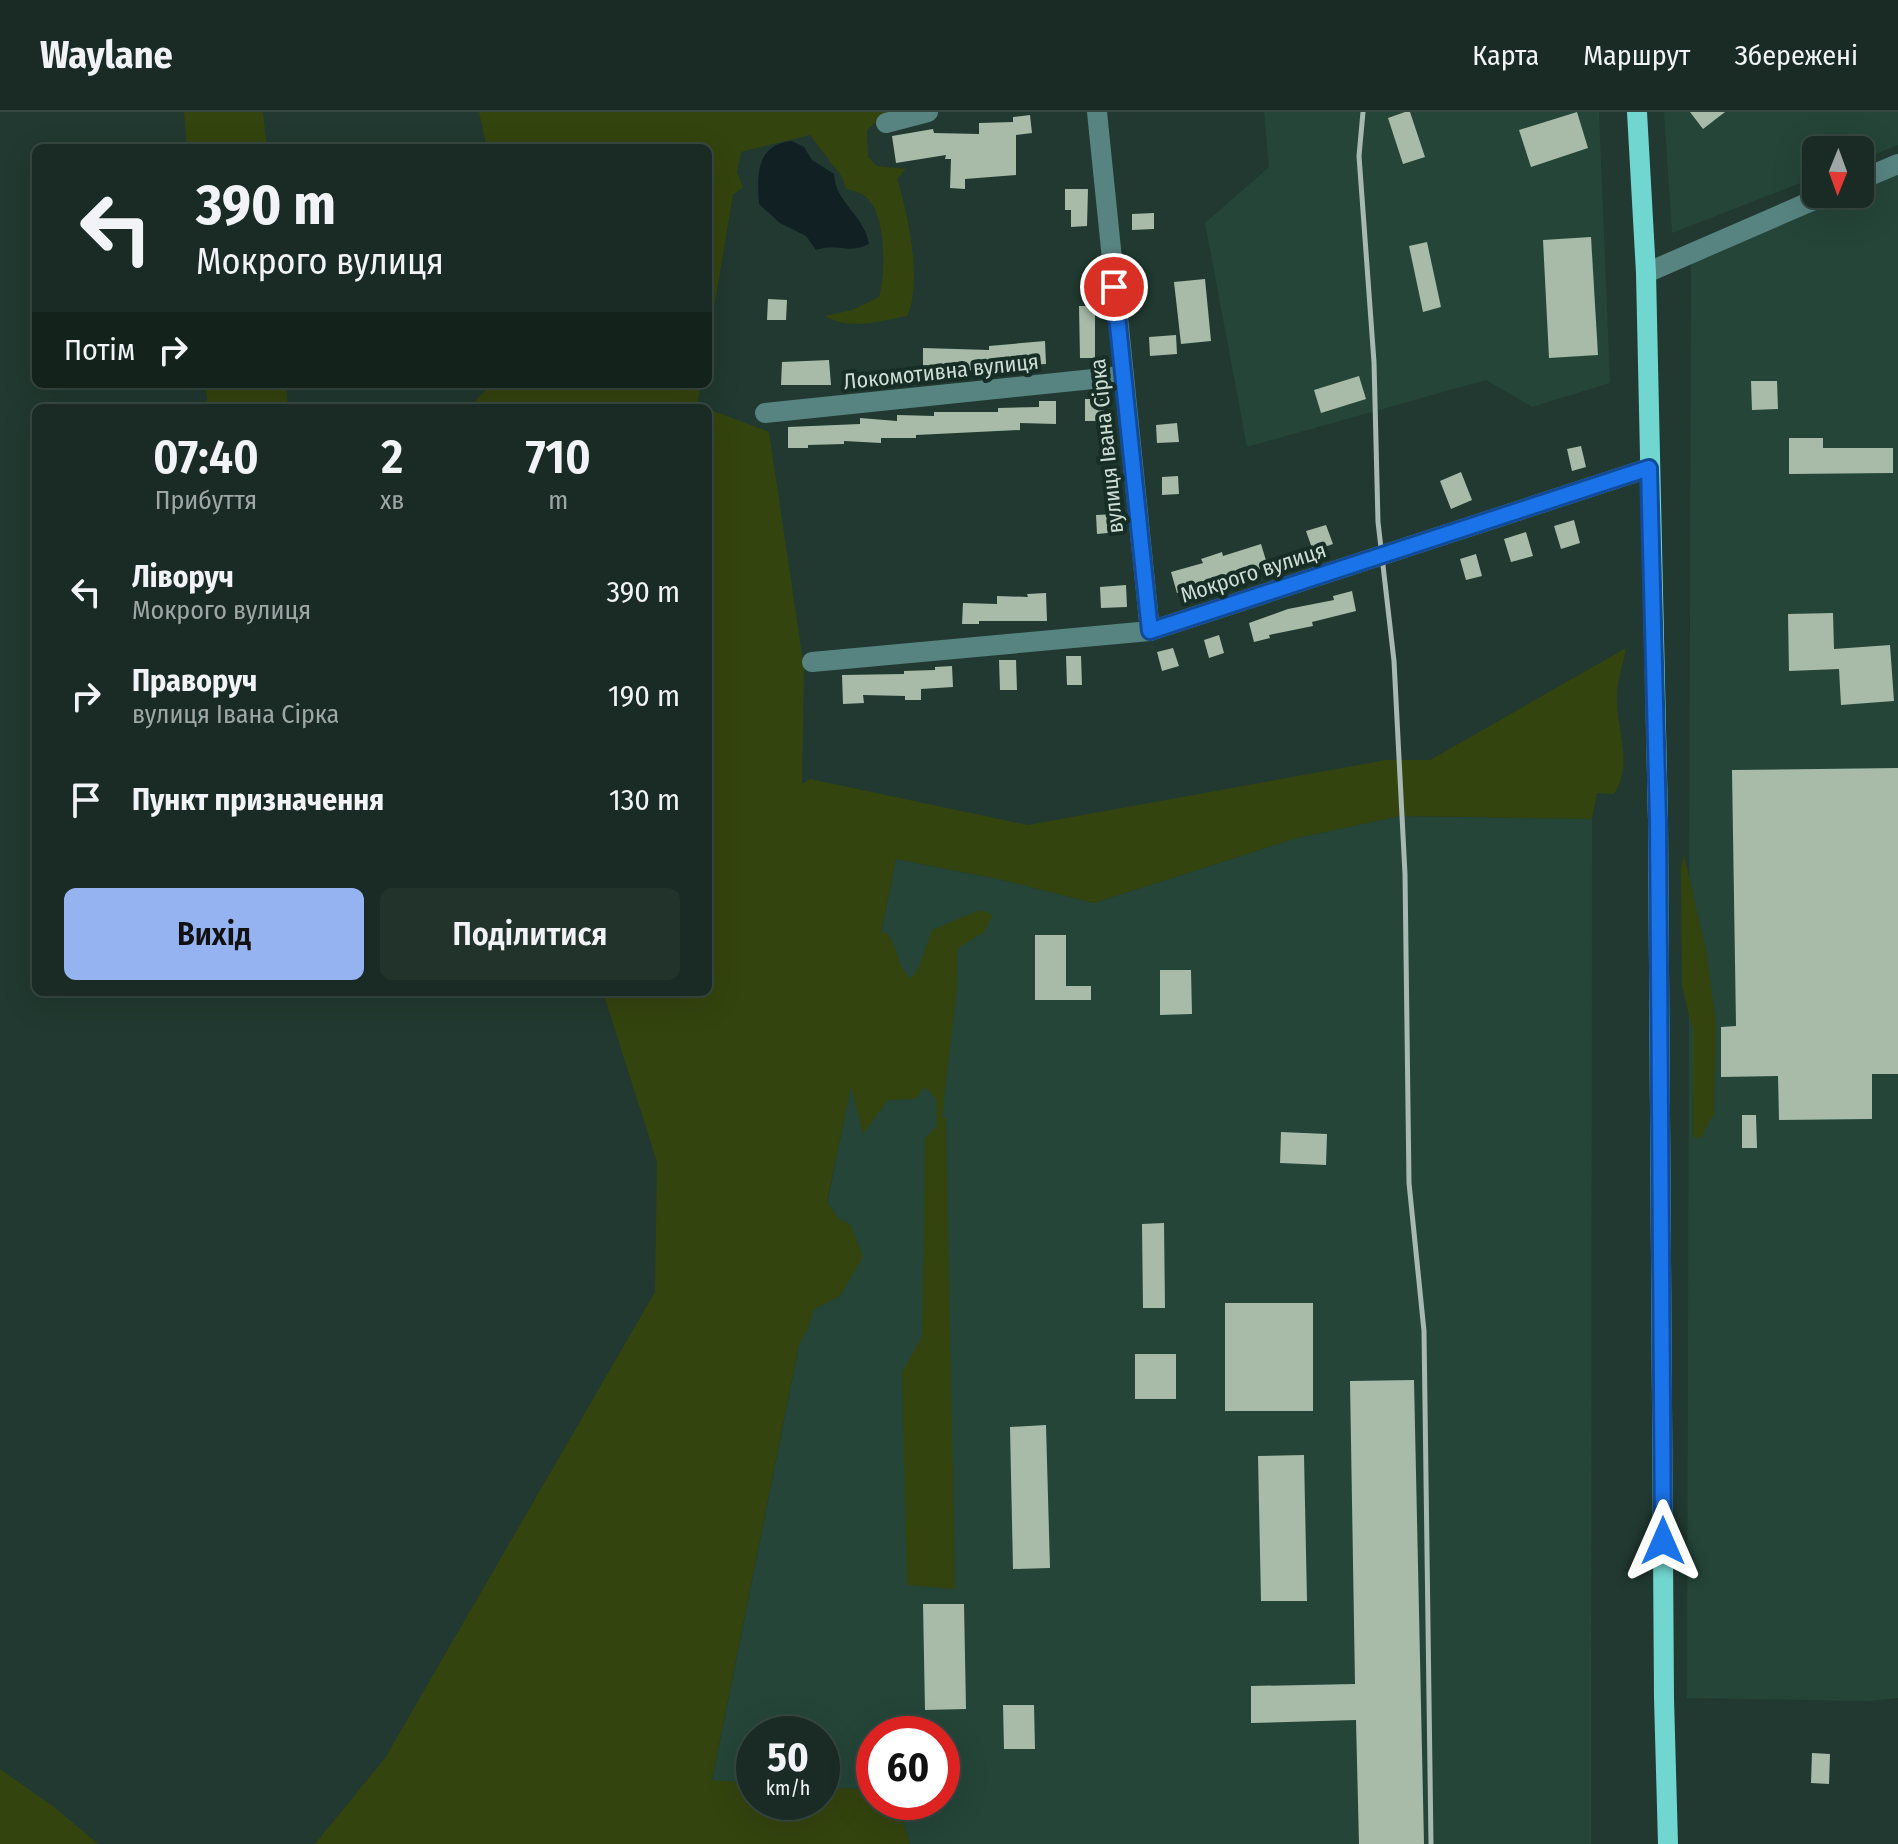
<!DOCTYPE html>
<html lang="uk">
<meta charset="utf-8">
<style>
:root{--surface:#192b24;--page:#22332c;--text:#f1f3f6;--muted:#9fa7a6;--line:#374741;--accent:#95b2f1}
body{margin:0;font-family:"Fira Sans Condensed",sans-serif;background:var(--page);color:var(--text);height:100vh;display:flex;flex-direction:column;font-size:30px;white-space:nowrap}
*{box-sizing:border-box;margin:0}
p{font-size:26px;color:var(--muted)}
.icon{flex:none;width:44px;height:44px;fill:none;stroke:currentColor;stroke-width:2;stroke-linecap:round;stroke-linejoin:round}
.map{position:relative;flex:1;overflow:hidden}
.side{position:absolute;left:32px;top:292px;width:680px;height:592px;display:flex;flex-direction:column;background:var(--surface);border-radius:12px;box-shadow:0 8px 32px #0002,0 0 0 2px var(--line)}
.side>*{flex:none}
.top-card{position:absolute;left:32px;top:32px;width:680px;height:244px;border-radius:12px;box-shadow:0 8px 32px #0002,0 0 0 2px var(--line);background:#192b24;color:var(--text);overflow:hidden}
.needle{width:52px;rotate:181deg}
.fabs{position:absolute;left:1802px;top:24px;display:grid;gap:16px}
.fabs a{display:grid;place-items:center;width:72px;height:72px;border-radius:12px;background:var(--surface);box-shadow:0 8px 32px #0002,0 0 0 2px var(--line);font-size:40px}
.speed{position:absolute;left:736px;top:1604px;display:flex;gap:16px;font-size:40px;font-weight:700;text-align:center}
.speed>*{display:grid;place-content:center;width:104px;height:104px;border-radius:50%;background:var(--surface);box-shadow:0 8px 32px #0002,0 0 0 2px var(--line);line-height:1}
.speed small{font-size:20px;font-weight:400}
.speed .limit{border:12px solid #d22;background:#fff;color:#111}
.pin{position:absolute;display:grid;place-items:center;width:68px;height:68px;color:#fff;margin:-34px;border:4px solid #fff;border-radius:50%;box-shadow:0 2px 8px #0007}
.me{position:absolute;width:88px;margin:-44px;rotate:0deg;stroke-linejoin:round;filter:drop-shadow(0 0 6px #0008)}
.turn{display:flex;align-items:center;gap:28px;height:168px;padding:0 32px;font-size:36px}
.turn .icon{width:104px;height:104px;stroke-width:2.5}
.turn b{display:block;font-size:56px;line-height:68px}
.then{display:flex;align-items:center;height:76px;padding:0 32px;background:#0003;gap:16px;font-size:30px}
.eta{display:flex;justify-content:space-evenly;align-items:center;height:136px;text-align:center}
.eta b{font-size:48px;font-weight:600;line-height:56px}
.primary-button{display:flex;gap:16px;margin-top:auto;padding:16px 32px}
.primary-button a{flex:1;height:92px;border-radius:12px;background:var(--accent);color:#111;font-size:32px;font-weight:600;line-height:92px;text-align:center}
.primary-button a+a{background:var(--page);color:var(--text)}
ul{padding:0;list-style:none}
li{display:flex;align-items:center;gap:24px;height:104px;padding:0 32px}
li div{flex:1}
li b{display:block;font-size:30px}
li em{font-style:normal}
header{display:flex;align-items:center;gap:48px;box-sizing:border-box;height:112px;padding:0 40px;background:var(--surface);border-bottom:2px solid var(--line)}
header strong{font-size:38px}
nav{display:flex;gap:44px;margin-inline-start:auto;font-size:28px}
.map>svg:first-child{display:block}
</style>
<header>
<strong>Waylane</strong>
<nav><a>Карта</a><a>Маршрут</a><a>Збережені</a></nav>
</header>
<div class="map">
<svg width="1898" height="1732" viewBox="0 0 1898 1732">
<rect width="100%" height="100%" fill="#213930"/>
<!-- built -->
<g fill="#254539">
<path d="M 1264,0 L 1599,0 L 1610,271 L 1532,295 L 1486,268 L 1247,335 L 1205,111 L 1269,55 Z"/>
<path d="M 1664,0 L 1898,0 L 1898,33 L 1860,48 L 1860,38 L 1816,38 L 1816,65 L 1672,121 Z"/>
<path d="M 1898,52 L 1898,1586 L 1870,1589 L 1687,1586 L 1691,142 L 1828,82 L 1860,82 L 1860,68 Z"/>
<path d="M 1400,704 L 1592,707 L 1591,1732 L 910,1732 L 897,1690 L 942,1690 L 942,1622 L 874,1622 L 874,1678 L 822,1675 L 822,1622 L 754,1622 L 754,1671 L 712,1669 L 896,747 L 1003,768 L 1094,791 L 1297,726 Z"/>
</g>
<!-- green -->
<g fill="#34440e">
<path d="M 184,0 L 263,0 L 267,36 L 187,36 Z"/>
<path d="M 479,0 L 901,0 L 882,5 L 867,18 L 868,45 L 877,54 L 906,57 L 897,67 C 908,101 923,172 907,204 C 880,209 850,219 825,204 L 852,198 L 879,185 C 886,161 886,108 869,88 C 863,81 855,79 846,77 L 842,65 L 810,23 L 741,40 L 737,60 L 743,75 L 733,83 L 708,231 L 708,36 L 487,36 Z"/>
<path d="M 205,272 L 286,272 L 288,296 L 208,296 Z"/>
<path d="M 491,272 L 701,272 L 697,292 L 706,296 L 469,296 Z"/>
<path d="M 708,297 L 769,320 L 804,556 L 802,672 L 810,667 L 1028,713 L 1386,648 L 1430,648 L 1626,536 C 1623,552 1617,570 1617,585 C 1616,620 1634,650 1614,682 L 1597,681 L 1592,707 L 1400,704 L 1297,726 L 1094,791 L 1003,768 L 896,747 L 881,821 L 886,820 C 900,837 894,850 911,867 L 919,855 L 932,818 L 980,798 L 993,803 L 984,820 L 958,836 L 957,875 L 942,1007 L 946,1005 L 955,1477 L 907,1473 L 902,1260 L 922,1225 L 925,1026 L 937,1014 L 936,987 L 925,975 L 915,987 L 888,988 L 863,1022 L 851,974 L 827,1090 L 839,1107 L 850,1112 L 863,1145 L 840,1184 L 813,1198 L 808,1217 L 799,1232 L 712,1668 L 754,1671 L 754,1690 L 822,1690 L 822,1675 L 874,1678 L 874,1690 L 897,1690 L 910,1732 L 315,1732 L 385,1646 L 655,1180 L 657,1050 L 603,880 L 708,880 Z"/>
<path d="M 1684,743 L 1706,838 L 1716,909 L 1714,1002 L 1700,1027 L 1693,1024 L 1693,919 L 1682,875 L 1681,756 Z"/>
<path d="M 0,1657 L 54,1695 L 98,1732 L 0,1732 Z"/>
</g>
<!-- water -->
<path fill="#102023" d="M 792,29 L 804,35 L 812,48 L 834,62 C 835,91 864,102 869,132 C 846,143 839,130 816,138 L 806,124 L 780,111 L 759,92 C 757,63 756,32 792,29 Z"/>
<!-- building -->
<g fill="#a7bba8">
<path d="M 1405,0 L 1410,0 L 1425,45 L 1403,52 L 1388,6 Z"/>
<path d="M 1577,0 L 1588,36 L 1531,55 L 1519,18 Z"/>
<path d="M 1690,0 L 1725,0 L 1703,17 Z"/>
<path d="M 1030,3 L 1032,21 L 1016,23 L 1016,63 L 965,67 L 965,77 L 950,76 L 951,47 L 945,47 L 946,43 L 896,51 L 892,24 L 933,17 L 934,21 L 979,22 L 979,11 L 1013,10 L 1013,5 Z"/>
<path d="M 1065,77 L 1088,77 L 1087,114 L 1071,115 L 1071,98 L 1065,98 Z"/>
<path d="M 1154,101 L 1154,117 L 1132,118 L 1132,102 Z"/>
<path d="M 1591,125 L 1598,243 L 1549,246 L 1543,128 Z"/>
<path d="M 1427,130 L 1441,195 L 1423,200 L 1409,134 Z"/>
<path d="M 1205,167 L 1211,229 L 1181,232 L 1174,170 Z"/>
<path d="M 768,187 L 787,188 L 786,208 L 767,208 Z"/>
<path d="M 1079,194 L 1095,194 L 1095,246 L 1080,246 Z"/>
<path d="M 1176,223 L 1177,242 L 1150,244 L 1149,225 Z"/>
<path d="M 1045,229 L 1046,252 L 1009,254 L 1009,257 L 923,260 L 923,236 L 989,238 L 989,234 Z"/>
<path d="M 829,248 L 831,273 L 781,273 L 782,250 Z"/>
<path d="M 1359,264 L 1366,287 L 1321,301 L 1314,278 Z"/>
<path d="M 1751,269 L 1777,269 L 1778,297 L 1752,298 Z"/>
<rect x="1085" y="287" width="19" height="22"/>
<path d="M 1039,289 L 1056,289 L 1056,312 L 1020,311 L 1020,318 L 916,323 L 916,326 L 881,326 L 881,331 L 844,329 L 844,332 L 808,333 L 808,336 L 788,336 L 788,315 L 860,312 L 860,306 L 897,309 L 897,303 L 934,304 L 934,300 L 998,300 L 998,296 L 1039,295 Z"/>
<path d="M 1177,311 L 1179,330 L 1157,331 L 1156,313 Z"/>
<path d="M 1789,326 L 1823,326 L 1823,336 L 1893,336 L 1893,361 L 1789,362 Z"/>
<path d="M 1581,334 L 1586,355 L 1572,359 L 1567,337 Z"/>
<path d="M 1461,360 L 1472,388 L 1451,397 L 1440,369 Z"/>
<path d="M 1178,364 L 1179,382 L 1162,383 L 1162,365 Z"/>
<path d="M 1116,402 L 1118,420 L 1097,422 L 1096,403 Z"/>
<path d="M 1574,408 L 1580,431 L 1561,437 L 1554,414 Z"/>
<path d="M 1326,413 L 1333,432 L 1313,439 L 1306,419 Z"/>
<path d="M 1526,420 L 1533,444 L 1511,450 L 1504,427 Z"/>
<path d="M 1261,432 L 1268,455 L 1177,481 L 1171,460 L 1203,451 L 1201,447 L 1222,440 L 1223,444 Z"/>
<path d="M 1476,442 L 1482,464 L 1466,468 L 1460,447 Z"/>
<path d="M 1126,473 L 1127,495 L 1101,496 L 1100,475 Z"/>
<path d="M 1352,479 L 1356,499 L 1312,510 L 1313,514 L 1269,523 L 1270,526 L 1254,530 L 1249,511 L 1288,497 L 1334,488 L 1333,484 Z"/>
<path d="M 1046,481 L 1047,509 L 979,509 L 979,512 L 962,512 L 963,491 L 997,492 L 997,484 L 1028,485 L 1027,482 Z"/>
<path d="M 1833,501 L 1834,537 L 1890,533 L 1894,589 L 1841,593 L 1839,557 L 1789,559 L 1788,502 Z"/>
<path d="M 1219,523 L 1224,541 L 1209,546 L 1204,528 Z"/>
<path d="M 1173,536 L 1179,554 L 1162,559 L 1157,540 Z"/>
<path d="M 1066,544 L 1081,544 L 1082,573 L 1067,573 Z"/>
<path d="M 999,548 L 1016,548 L 1017,578 L 1000,578 Z"/>
<path d="M 952,554 L 953,575 L 921,577 L 921,588 L 905,588 L 905,584 L 863,583 L 864,591 L 843,592 L 842,563 L 904,562 L 904,559 L 935,558 L 935,555 Z"/>
<path d="M 1898,656 L 1898,962 L 1872,962 L 1872,1007 L 1779,1008 L 1778,964 L 1721,965 L 1721,915 L 1736,914 L 1732,658 Z"/>
<path d="M 1035,823 L 1066,823 L 1066,874 L 1091,874 L 1091,888 L 1035,888 Z"/>
<path d="M 1160,858 L 1191,858 L 1192,902 L 1160,903 Z"/>
<path d="M 1742,1003 L 1756,1003 L 1757,1036 L 1742,1036 Z"/>
<path d="M 1281,1020 L 1327,1022 L 1326,1053 L 1280,1051 Z"/>
<path d="M 1164,1111 L 1165,1196 L 1143,1196 L 1142,1112 Z"/>
<rect x="1225" y="1191" width="88" height="108"/>
<rect x="1135" y="1242" width="41" height="45"/>
<path d="M 1414,1268 L 1424,1732 L 1359,1732 L 1356,1608 L 1251,1611 L 1251,1574 L 1355,1572 L 1350,1269 Z"/>
<path d="M 1046,1313 L 1050,1456 L 1013,1457 L 1010,1315 Z"/>
<path d="M 1304,1343 L 1307,1489 L 1261,1489 L 1258,1344 Z"/>
<path d="M 923,1492 L 964,1492 L 966,1597 L 925,1598 Z"/>
<path d="M 1003,1593 L 1034,1593 L 1035,1637 L 1004,1637 Z"/>
<path d="M 1812,1641 L 1830,1642 L 1829,1672 L 1811,1671 Z"/>
</g>
<g fill="none" stroke-linecap="round" stroke-linejoin="round">
<!-- minor -->
<g stroke="#578481" stroke-width="20">
<path d="M 1097,0 L 1150,519"/>
<path d="M 886,11 L 928,0"/>
<path d="M 1860,68 L 1898,52"/>
<path d="M 1646,161 L 1828,82"/>
<path d="M 765,301 L 1122,264"/>
<path d="M 812,550 L 1150,519 L 1649,356"/>
</g>
<!-- major -->
<path stroke="#72d6d0" stroke-width="20" d="M 1637,0 L 1646,161 L 1658,708 L 1664,1586 L 1668,1732"/>
<!-- rail -->
<path stroke="#a8b8b2" stroke-width="5" d="M 1363,0 L 1359,44 L 1374,250 L 1378,410 L 1394,549 L 1405,762 L 1409,1071 L 1424,1219 L 1431,1732"/>
</g>
<g fill="none" stroke-linecap="round" stroke-linejoin="round">
<defs>
<path id="route" d="M 1114,175 L 1150,519 L 1649,356 L 1658,708 L 1663,1429"/>
</defs>
<!-- route casing -->
<use href="#route" stroke="#114b97" stroke-width="20"/>
<!-- route -->
<use href="#route" stroke="#1a73e8" stroke-width="14"/>
</g>
<g text-anchor="middle" stroke-width="8" stroke-linejoin="round" paint-order="stroke">
<!-- street labels -->
<g font-size="22" fill="#cedcd6" stroke="#172e26">
<text transform="translate(941 259) rotate(-6)" y="8">Локомотивна вулиця</text>
<text transform="translate(1106 334) rotate(-96)" y="8">вулиця Івана Сірка</text>
<text transform="translate(1253 460) rotate(-18)" y="8">Мокрого вулиця</text>
</g>
</g>
</svg>
<div class="fabs">
<a><svg class="needle" viewBox="-14 -14 28 28"><path d="M0-13l5 13h-10z" fill="#e53935"/><path d="M0 13l5-13h-10z" fill="#9fa7a6"/></svg></a>
</div>
<div class="speed"><div>50<small>km/h</small></div><div class="limit">60</div></div>
<div class="pin" style="left:1114px;top:175px;background:#d93025"><svg class="icon" aria-label="arrive" viewBox="0 0 24 24"><path d="M6 21V4h12l-3 4 3 4H6"/></svg></div>
<svg class="me" style="left:1663px;top:1429px" viewBox="-20 -20 40 40"><path d="M0-17L14 15 0 8-14 15z" fill="#1a73e8" stroke="#fff" stroke-width="4"/></svg>
<div class="top-card">
<div class="turn"><svg class="icon" aria-label="left" viewBox="0 0 24 24"><path d="M17 20v-9H6M10 6l-5 5 5 5"/></svg><div><b>390 m</b>Мокрого вулиця</div></div>
<div class="then">Потім<svg class="icon" aria-label="right" viewBox="0 0 24 24"><path d="M7 20v-9h11M14 6l5 5-5 5"/></svg></div>
</div>
<section class="side">
<div class="eta">
<div><b>07:40</b><p>Прибуття</p></div>
<div><b>2</b><p>хв</p></div>
<div><b>710</b><p>m</p></div>
</div>
<ul>
<li><svg class="icon" aria-label="left" viewBox="0 0 24 24"><path d="M17 20v-9H6M10 6l-5 5 5 5"/></svg><div><b>Ліворуч</b><p>Мокрого вулиця</p></div><em>390 m</em></li>
<li><svg class="icon" aria-label="right" viewBox="0 0 24 24"><path d="M7 20v-9h11M14 6l5 5-5 5"/></svg><div><b>Праворуч</b><p>вулиця Івана Сірка</p></div><em>190 m</em></li>
<li><svg class="icon" aria-label="arrive" viewBox="0 0 24 24"><path d="M6 21V4h12l-3 4 3 4H6"/></svg><div><b>Пункт призначення</b></div><em>130 m</em></li>
</ul>
<div class="primary-button"><a>Вихід</a><a>Поділитися</a></div>
</section>
</div>
